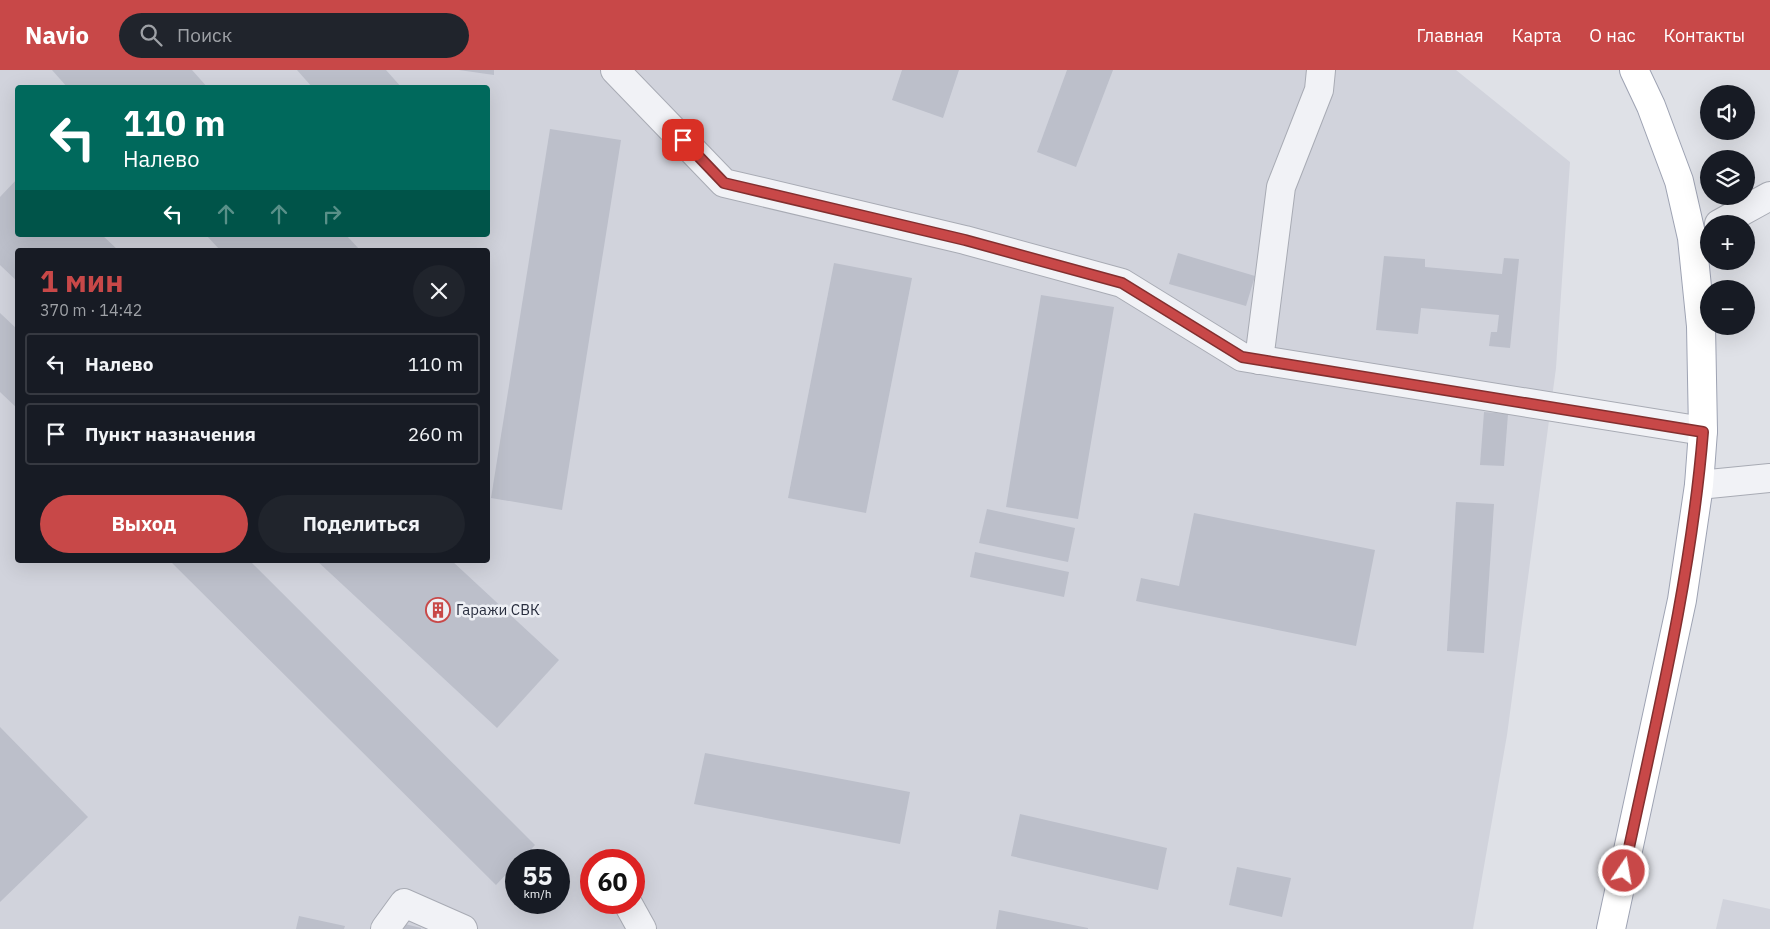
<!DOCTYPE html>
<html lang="ru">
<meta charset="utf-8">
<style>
:root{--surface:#171b24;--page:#20242c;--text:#f1f3f6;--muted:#9ea1a6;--line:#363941;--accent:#c84848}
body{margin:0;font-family:"IBM Plex Sans",sans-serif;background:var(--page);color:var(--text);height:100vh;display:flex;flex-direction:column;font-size:19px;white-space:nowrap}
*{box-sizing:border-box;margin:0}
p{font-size:16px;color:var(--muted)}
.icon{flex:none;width:28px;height:28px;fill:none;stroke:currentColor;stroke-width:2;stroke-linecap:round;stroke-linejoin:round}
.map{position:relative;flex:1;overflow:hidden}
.side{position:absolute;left:15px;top:178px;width:475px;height:315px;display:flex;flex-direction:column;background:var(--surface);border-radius:5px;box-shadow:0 5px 20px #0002}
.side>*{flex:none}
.guide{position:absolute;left:15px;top:15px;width:475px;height:152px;border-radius:5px;box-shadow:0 5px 20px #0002;background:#00695c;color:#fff;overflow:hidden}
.buttons{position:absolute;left:1700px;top:15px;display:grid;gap:10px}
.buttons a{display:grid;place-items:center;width:55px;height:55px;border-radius:50%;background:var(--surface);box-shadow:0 5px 20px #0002;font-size:25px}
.speed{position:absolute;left:505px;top:779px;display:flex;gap:10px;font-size:25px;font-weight:700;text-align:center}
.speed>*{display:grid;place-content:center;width:65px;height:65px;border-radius:50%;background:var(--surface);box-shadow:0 5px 20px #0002;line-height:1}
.speed small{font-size:12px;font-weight:400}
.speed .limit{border:8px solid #d22;background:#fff;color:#111}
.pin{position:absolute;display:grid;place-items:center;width:42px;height:42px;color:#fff;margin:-21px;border-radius:10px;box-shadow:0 2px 8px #0006}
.me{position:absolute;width:55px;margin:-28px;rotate:12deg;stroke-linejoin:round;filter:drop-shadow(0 0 4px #0008)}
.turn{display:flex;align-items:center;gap:18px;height:105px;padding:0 25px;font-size:22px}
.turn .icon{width:65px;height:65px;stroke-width:2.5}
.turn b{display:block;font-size:35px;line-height:42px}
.lanes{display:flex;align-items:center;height:48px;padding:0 25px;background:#0003;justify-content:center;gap:25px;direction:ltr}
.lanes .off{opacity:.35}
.round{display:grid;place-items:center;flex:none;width:52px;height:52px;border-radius:26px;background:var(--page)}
.overview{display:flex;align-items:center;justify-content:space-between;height:85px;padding:0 25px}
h1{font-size:30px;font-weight:800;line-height:38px;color:var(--accent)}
.primary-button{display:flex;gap:10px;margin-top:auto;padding:10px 25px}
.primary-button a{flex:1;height:58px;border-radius:30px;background:var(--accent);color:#fff;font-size:20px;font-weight:800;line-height:58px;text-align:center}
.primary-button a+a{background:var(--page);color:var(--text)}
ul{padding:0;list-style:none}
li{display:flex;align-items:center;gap:15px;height:62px;margin:0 10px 8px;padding:0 15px;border:2px solid var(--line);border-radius:5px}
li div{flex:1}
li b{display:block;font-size:19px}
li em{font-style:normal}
header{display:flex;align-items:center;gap:30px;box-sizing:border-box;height:70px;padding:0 25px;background:var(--accent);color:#fff}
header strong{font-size:24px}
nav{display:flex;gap:28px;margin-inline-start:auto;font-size:18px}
.search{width:350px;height:45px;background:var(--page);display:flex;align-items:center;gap:12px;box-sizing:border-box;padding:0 18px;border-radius:28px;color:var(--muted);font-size:19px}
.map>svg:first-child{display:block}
</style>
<header>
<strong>Navio</strong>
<div class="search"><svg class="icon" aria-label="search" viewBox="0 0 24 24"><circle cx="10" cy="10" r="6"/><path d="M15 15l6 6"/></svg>Поиск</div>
<nav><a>Главная</a><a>Карта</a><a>О нас</a><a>Контакты</a></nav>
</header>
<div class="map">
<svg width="1770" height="859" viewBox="0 0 1770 859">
<rect width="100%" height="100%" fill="#dfe1e7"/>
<!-- built -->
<g fill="#d1d3dc" fill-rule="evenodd">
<path d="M 0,0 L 1456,0 L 1570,92 L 1556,298 L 1507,665 L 1473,859 L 0,859 ZM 18,18 L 488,18 L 488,165 L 18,165 ZM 18,180 L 488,180 L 488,490 L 18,490 ZM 516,790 L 559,790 L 559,832 L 516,832 ZM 591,790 L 634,790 L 634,832 L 591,832 Z"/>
<path d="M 1723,829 L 1770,839 L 1770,859 L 1716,859 Z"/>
</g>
<!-- building -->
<g fill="#bcbfca">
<path d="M 52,0 L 192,0 L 208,18 L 68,18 Z"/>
<path d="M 297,0 L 386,0 L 402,18 L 313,18 Z"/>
<path d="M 459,0 L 494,0 L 494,5 Z"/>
<path d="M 902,0 L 959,0 L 943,48 L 892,30 Z"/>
<path d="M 1067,0 L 1113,0 L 1076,97 L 1037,82 Z"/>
<path d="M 550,59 L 621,70 L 562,440 L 491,428 Z"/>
<path d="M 18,108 L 18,165 L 102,165 L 118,180 L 18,180 L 18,212 L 0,195 L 0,127 Z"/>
<path d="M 206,165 L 346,165 L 360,180 L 220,180 Z"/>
<path d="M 1178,183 L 1255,206 L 1246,236 L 1169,214 Z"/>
<path d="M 1384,186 L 1425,189 L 1425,197 L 1502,204 L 1504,188 L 1519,189 L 1510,278 L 1489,276 L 1491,262 L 1497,262 L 1499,245 L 1421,238 L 1418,264 L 1376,260 Z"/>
<path d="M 834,193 L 912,208 L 866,443 L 788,428 Z"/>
<path d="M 1041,225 L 1114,237 L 1078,449 L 1006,437 Z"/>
<path d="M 0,243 L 18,260 L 18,339 L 0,322 Z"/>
<path d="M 1484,342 L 1508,344 L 1504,396 L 1480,395 Z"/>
<path d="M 1456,432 L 1494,434 L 1484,583 L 1447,581 Z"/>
<path d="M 987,439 L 1075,458 L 1068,492 L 979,473 Z"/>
<path d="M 1194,443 L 1375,480 L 1356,576 L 1136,531 L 1141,508 L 1179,516 Z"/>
<path d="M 975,482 L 1069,502 L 1064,527 L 970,507 Z"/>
<path d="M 169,490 L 249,490 L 535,775 L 521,790 L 516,790 L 516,794 L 496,815 Z"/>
<path d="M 316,490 L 451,490 L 559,590 L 497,658 Z"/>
<path d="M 0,657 L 88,747 L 0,832 Z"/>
<path d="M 705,683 L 910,722 L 900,774 L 694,734 Z"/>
<path d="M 1020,744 L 1167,778 L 1158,820 L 1011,786 Z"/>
<path d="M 1237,797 L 1291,808 L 1282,847 L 1229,835 Z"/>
<path d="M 999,840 L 1088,858 L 1088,859 L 996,859 Z"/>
<path d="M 299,846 L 345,856 L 344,859 L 296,859 Z"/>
<path d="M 405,854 L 421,858 L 421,859 L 404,859 Z"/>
</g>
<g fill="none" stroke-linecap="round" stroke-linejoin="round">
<defs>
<g id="minor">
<path d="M 615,0 L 724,113 L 965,170 L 1122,213 L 1242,287 L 1703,361"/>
<path d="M 1719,154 L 1770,126"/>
<path d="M 1259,290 L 1281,117 L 1319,20 L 1321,0"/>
<path d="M 1699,415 L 1770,408"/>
<path d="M 627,832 L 642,859"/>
<path d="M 385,859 L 404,833 L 463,859"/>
</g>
<path id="major" d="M 1611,859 L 1682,530 L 1699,415 L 1703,361 L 1701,256 L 1692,168 L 1679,111 L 1651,36 L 1634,0"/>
</defs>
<!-- minor casing -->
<use href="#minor" stroke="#a8abb4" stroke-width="30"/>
<!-- major casing -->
<use href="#major" stroke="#9ea3b3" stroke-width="30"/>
<!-- minor -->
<use href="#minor" stroke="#f1f2f6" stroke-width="28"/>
<!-- major -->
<use href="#major" stroke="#fff" stroke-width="28"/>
</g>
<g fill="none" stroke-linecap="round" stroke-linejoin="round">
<defs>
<path id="route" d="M 683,70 L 724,113 L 965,170 L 1122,213 L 1242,287 L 1703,362 C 1691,510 1655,655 1624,801"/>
</defs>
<!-- route casing -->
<use href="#route" stroke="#822f2f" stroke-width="12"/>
<!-- route -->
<use href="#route" stroke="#c84848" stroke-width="9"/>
</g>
<!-- icons -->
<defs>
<symbol id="building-ring" viewBox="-11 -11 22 22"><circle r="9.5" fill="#eef0f5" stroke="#c84848" stroke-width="1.5"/><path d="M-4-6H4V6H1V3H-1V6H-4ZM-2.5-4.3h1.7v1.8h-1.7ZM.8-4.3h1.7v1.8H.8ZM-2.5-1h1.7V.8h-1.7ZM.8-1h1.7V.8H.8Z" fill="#c84848"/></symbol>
</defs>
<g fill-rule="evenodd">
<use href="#building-ring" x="424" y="526" width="28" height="28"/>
</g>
<g text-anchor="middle" stroke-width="5" stroke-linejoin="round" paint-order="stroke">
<!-- poi labels -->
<g font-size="15" fill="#282d3e" stroke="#eef0f5" text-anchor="start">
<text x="456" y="545">Гаражи СВК</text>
</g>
</g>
</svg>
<div class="buttons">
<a><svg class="icon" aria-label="sound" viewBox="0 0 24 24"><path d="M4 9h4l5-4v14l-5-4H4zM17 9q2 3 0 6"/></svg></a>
<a><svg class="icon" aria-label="layers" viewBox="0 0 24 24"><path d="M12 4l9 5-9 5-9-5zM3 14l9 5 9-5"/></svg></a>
<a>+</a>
<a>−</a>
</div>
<div class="speed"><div>55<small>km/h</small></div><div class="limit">60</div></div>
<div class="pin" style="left:683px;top:70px;background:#d93025"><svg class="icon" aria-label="arrive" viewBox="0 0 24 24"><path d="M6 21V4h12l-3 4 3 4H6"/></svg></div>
<svg class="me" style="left:1624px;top:801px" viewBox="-20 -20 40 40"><circle r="17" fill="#c84848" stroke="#fff" stroke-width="3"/><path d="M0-11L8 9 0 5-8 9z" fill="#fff"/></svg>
<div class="guide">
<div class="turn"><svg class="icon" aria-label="left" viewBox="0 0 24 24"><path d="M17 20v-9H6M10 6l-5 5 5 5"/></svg><div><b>110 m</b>Налево</div></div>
<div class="lanes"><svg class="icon" aria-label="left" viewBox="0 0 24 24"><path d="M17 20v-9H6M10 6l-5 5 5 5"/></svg><svg class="icon off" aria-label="ahead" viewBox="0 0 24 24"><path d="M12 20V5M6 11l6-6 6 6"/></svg><svg class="icon off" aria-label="ahead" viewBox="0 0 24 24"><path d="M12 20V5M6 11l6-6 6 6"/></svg><svg class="icon off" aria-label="right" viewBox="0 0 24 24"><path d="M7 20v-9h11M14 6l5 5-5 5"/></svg></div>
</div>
<section class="side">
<div class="overview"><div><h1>1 мин</h1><p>370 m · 14:42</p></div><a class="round"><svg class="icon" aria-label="close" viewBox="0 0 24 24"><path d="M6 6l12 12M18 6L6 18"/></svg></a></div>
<ul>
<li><svg class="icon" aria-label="left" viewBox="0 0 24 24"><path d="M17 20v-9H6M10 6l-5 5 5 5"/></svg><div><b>Налево</b></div><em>110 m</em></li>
<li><svg class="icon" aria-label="arrive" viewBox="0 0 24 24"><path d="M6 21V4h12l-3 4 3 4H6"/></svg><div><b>Пункт назначения</b></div><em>260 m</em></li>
</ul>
<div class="primary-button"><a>Выход</a><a>Поделиться</a></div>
</section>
</div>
